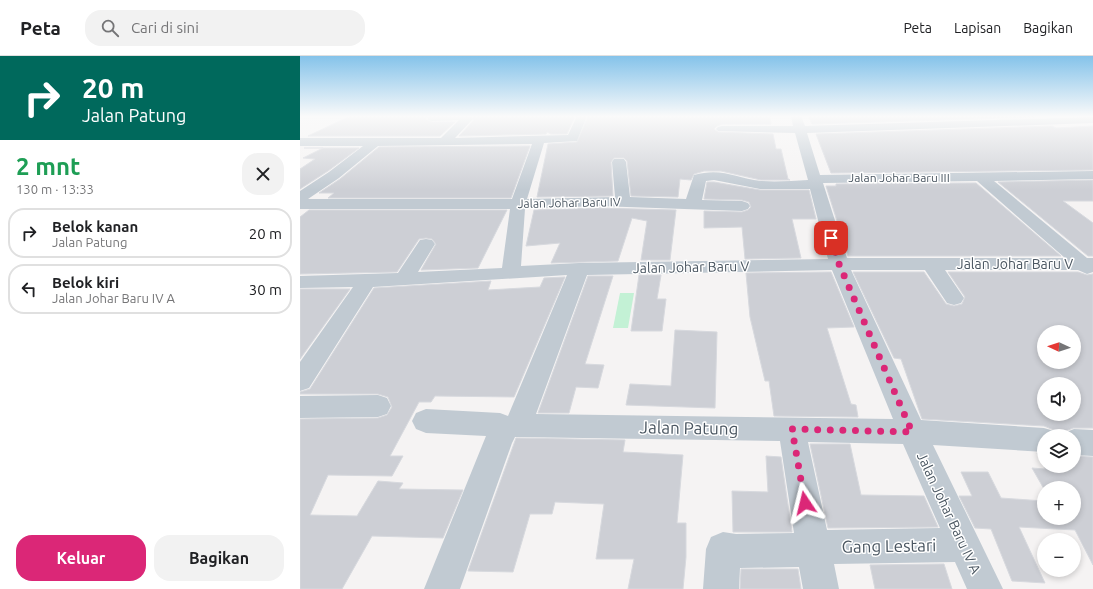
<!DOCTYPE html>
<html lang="id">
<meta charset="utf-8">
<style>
:root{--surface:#fff;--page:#f2f2f2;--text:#202124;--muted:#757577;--line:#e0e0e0;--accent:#db2777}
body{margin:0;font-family:Ubuntu,sans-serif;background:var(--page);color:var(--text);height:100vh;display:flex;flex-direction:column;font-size:15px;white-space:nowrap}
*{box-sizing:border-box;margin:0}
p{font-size:13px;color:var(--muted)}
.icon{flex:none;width:22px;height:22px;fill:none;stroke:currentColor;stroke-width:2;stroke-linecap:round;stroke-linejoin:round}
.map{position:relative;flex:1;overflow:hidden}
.drawer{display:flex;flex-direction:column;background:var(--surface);width:300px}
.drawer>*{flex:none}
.hud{background:#00695c;color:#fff;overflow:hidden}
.needle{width:26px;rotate:273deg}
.fabs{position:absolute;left:737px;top:269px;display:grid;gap:8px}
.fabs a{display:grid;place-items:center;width:44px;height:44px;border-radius:50%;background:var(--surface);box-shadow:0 2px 6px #0003;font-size:20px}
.pin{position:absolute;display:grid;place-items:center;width:34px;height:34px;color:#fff;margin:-17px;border-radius:8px;box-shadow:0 2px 6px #0006}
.me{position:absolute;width:44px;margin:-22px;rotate:350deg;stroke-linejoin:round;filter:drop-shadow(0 0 3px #0008)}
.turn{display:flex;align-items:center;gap:14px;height:84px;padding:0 16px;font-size:18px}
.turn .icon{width:52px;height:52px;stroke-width:2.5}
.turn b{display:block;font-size:28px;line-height:34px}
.round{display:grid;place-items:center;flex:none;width:42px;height:42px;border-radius:16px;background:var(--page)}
.summary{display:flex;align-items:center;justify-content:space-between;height:68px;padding:0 16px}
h1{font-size:24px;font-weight:600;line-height:30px;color:#1e9e55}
.cta{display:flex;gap:8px;margin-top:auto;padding:8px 16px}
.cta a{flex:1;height:46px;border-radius:16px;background:var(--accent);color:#fff;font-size:16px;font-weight:600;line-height:46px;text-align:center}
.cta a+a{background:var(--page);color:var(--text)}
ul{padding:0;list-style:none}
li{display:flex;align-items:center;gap:12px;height:50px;margin:0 8px 6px;padding:0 8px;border:2px solid var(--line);border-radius:16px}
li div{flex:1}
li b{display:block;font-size:15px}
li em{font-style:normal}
header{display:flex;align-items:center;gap:24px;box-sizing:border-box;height:56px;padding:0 20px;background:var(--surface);border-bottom:1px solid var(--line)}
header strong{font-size:19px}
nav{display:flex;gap:22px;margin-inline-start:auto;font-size:14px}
.search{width:280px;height:36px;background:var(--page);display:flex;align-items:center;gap:10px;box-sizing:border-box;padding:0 14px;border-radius:16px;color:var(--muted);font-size:15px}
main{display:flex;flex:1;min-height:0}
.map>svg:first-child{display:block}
</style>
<header>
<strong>Peta</strong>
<div class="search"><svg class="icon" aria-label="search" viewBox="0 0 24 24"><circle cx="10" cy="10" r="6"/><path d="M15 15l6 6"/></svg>Cari di sini</div>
<nav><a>Peta</a><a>Lapisan</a><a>Bagikan</a></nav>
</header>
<main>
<section class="drawer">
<div class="hud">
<div class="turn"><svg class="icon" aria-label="right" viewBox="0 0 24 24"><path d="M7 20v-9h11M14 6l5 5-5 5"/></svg><div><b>20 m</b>Jalan Patung</div></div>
</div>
<div class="summary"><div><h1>2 mnt</h1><p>130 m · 13:33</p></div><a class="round"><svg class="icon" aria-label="close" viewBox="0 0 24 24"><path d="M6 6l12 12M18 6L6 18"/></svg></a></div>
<ul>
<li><svg class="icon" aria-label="right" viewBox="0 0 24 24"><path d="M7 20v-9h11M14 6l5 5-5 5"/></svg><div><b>Belok kanan</b><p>Jalan Patung</p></div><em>20 m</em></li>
<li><svg class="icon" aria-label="left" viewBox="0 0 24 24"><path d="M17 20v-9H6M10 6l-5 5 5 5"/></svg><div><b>Belok kiri</b><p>Jalan Johar Baru IV A</p></div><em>30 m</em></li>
</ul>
<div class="cta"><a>Keluar</a><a>Bagikan</a></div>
</section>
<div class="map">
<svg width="793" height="533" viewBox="0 0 793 533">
<rect width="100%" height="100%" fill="#f5f3f3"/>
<!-- green -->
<path fill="#c3f1d5" d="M 320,237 L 334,237 L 328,272 L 313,272 Z"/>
<!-- building -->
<g fill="#cdcfd5" stroke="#d7d9de" fill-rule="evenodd">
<path d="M 50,60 L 126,60 L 127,64 L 132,66 L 155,66 L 140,80 L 8,80 Z"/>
<path d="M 171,60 L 275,60 L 267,78 L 251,78 L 247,76 L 246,78 L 159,80 L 174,64 Z"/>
<path d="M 288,60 L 423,61 L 423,60 L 470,60 L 471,68 L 422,68 L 417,70 L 414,73 L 418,76 L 473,78 L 476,93 L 481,93 L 488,123 L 490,124 L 461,124 L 421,115 L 404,115 L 394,118 L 391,124 L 380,123 L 378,141 L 331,140 L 327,105 L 324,102 L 314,102 L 311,106 L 313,140 L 237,141 L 248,88 L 277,86 Z"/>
<path d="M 508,60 L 732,60 L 735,61 L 512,68 Z"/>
<path d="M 752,70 L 756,72 L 793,70 L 793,114 L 531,117 L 516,78 Z"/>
<path d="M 230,90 L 211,142 L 28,142 L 34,137 L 19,137 L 40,123 L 79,91 Z"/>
<path d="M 4,92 L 59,92 L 28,115 L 0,133 L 0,113 L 15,103 L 3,102 L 23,92 Z"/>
<path d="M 793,124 L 793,145 L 763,145 L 793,167 L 793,200 L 788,200 L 698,126 Z"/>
<path d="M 407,126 L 414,126 L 460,134 L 509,134 L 516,163 L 492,163 L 501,202 L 445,203 L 442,171 L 404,172 L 404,155 L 442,156 L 448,154 L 451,151 L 449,146 L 442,144 L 404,143 Z"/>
<path d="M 676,127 L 761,200 L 548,200 L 526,130 L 536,130 L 536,128 Z"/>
<path d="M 298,152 L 376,154 L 370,204 L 341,204 L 347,165 L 332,162 L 318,205 L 251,207 L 260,187 L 226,190 L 234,154 Z"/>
<path d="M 9,154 L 207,154 L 178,212 L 121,214 L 136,188 L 132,183 L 126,182 L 119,183 L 97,216 L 0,218 L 0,161 Z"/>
<path d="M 531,216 L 554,271 L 527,272 L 551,348 L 556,349 L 558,361 L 474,360 L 469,325 L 465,325 L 450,261 L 446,217 Z"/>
<path d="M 553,216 L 624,216 L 646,248 L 654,250 L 662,248 L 665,241 L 648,216 L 778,216 L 787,219 L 793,218 L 793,372 L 773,372 L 763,376 L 762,380 L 757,380 L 754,374 L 744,370 L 622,363 L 601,303 L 594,302 ZM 744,276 L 774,276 L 774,306 L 744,306 ZM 744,328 L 774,328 L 774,358 L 744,358 Z"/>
<path d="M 339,219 L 361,219 L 357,243 L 366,243 L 362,275 L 331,275 Z"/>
<path d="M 288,220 L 313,220 L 285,308 L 304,309 L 298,332 L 276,331 L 269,357 L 238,357 Z"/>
<path d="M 265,221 L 214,341 L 135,340 L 131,346 L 119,346 L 90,400 L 103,400 L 92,420 L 28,419 L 10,459 L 57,460 L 78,425 L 103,427 L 99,433 L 163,434 L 143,482 L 72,480 L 42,533 L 0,533 L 0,363 L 78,362 L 87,359 L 92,351 L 88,341 L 78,338 L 0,338 L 0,336 L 10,333 L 74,232 L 191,225 L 188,234 L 240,231 L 244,222 Z"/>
<path d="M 0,233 L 50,233 L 0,303 Z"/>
<path d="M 375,274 L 417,276 L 415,352 L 326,349 L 330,328 L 371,330 Z"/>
<path d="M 216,382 L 325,384 L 323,396 L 383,399 L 377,467 L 386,467 L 386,501 L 383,533 L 328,533 L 334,503 L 296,503 L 304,448 L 255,446 L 252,458 L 230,458 L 213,516 L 168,515 Z"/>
<path d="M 510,388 L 550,388 L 561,439 L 624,440 L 638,471 L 528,472 Z"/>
<path d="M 737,397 L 744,397 L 744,410 L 774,410 L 774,400 L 793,401 L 793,509 L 775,474 L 719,471 L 745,527 L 712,525 L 691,473 L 675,472 L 659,440 L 672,440 L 661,416 L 688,416 L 701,442 L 744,445 L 744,462 L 774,462 L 774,432 L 744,432 L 744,433 L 732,412 L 745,413 Z"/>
<path d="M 466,400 L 481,401 L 492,476 L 433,476 L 432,435 L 468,436 Z"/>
<path d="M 644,508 L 652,533 L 575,533 L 570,509 Z"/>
<path d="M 441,513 L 498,513 L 501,533 L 440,533 Z"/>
</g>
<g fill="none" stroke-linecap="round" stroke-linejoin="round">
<!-- minor -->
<g fill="#c1cad2" fill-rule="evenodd">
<path d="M 127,60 L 171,61 L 173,63 L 171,65 L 155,82 L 268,79 L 277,60 L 287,60 L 277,85 L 244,87 L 227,143 L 315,141 L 312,106 L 314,103 L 324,103 L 326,106 L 330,141 L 386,143 L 394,119 C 422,111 435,122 461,125 C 476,126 492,125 508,124 L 495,77 L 418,75 L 416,73 L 418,71 L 422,70 L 493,70 L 491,60 L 501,60 L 505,70 L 793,61 L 793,67 L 507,77 L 520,119 L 793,115 L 793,123 L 694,125 L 787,202 L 793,202 L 793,216 L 787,218 L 778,214 L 645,214 L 664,242 L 661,247 L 654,249 L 647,247 L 625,214 L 551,214 L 621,364 L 744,372 L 754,375 L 756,380 L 744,380 L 744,396 L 633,389 L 703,533 L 667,533 L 655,506 L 534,508 L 539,533 L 503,533 L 499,511 L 440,512 L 439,533 L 403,533 L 406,493 L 411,481 L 423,476 L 436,478 L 494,477 L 480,385 L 218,381 L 215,381 L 212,387 L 160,533 L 124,533 L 186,380 L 126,377 L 116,373 L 112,365 L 116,357 L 126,353 L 200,357 L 208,360 L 267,219 L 73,231 L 9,332 L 0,335 L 0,306 L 53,231 L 0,232 L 0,220 L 98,217 L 120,184 L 126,183 L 132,184 L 135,188 L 118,216 L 202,212 L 210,153 L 0,153 L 0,135 L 29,116 L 63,90 L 0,90 L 0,82 L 141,82 L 159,64 L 132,65 L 128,64 ZM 232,88 L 212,143 L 8,143 L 39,122 L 78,90 ZM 414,124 L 460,133 L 510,133 L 528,203 L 279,207 L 221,210 L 225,153 L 298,150 L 442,155 L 448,153 L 450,150 L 448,147 L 442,145 L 402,144 L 406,125 ZM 677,125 L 765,202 L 547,202 L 523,127 ZM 532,214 L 593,363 L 236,358 L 287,219 ZM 508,386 L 603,388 L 640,472 L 527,474 Z"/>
<path d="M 78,339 L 87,342 L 91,350 L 87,358 L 78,361 L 0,362 L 0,340 Z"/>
<path d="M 774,373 L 793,374 L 793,400 L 774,399 L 774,380 L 763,380 L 764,377 Z"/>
</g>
</g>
<!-- sky -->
<linearGradient id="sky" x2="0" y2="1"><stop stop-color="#85c3ea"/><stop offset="0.45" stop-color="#fafafa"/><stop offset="1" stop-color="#fafafa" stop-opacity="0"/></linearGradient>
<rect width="793" height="134" fill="url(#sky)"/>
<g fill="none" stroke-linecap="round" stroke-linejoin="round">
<!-- route -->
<path stroke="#db2777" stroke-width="7" stroke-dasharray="0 12.6" d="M 505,447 L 492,373 L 612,376 L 539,208 L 531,182"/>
</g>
<g text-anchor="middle" stroke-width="3" stroke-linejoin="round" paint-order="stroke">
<!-- far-street labels -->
<g font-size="12" fill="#4a5661" stroke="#fff">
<text x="599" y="126">Jalan Johar Baru III</text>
<text transform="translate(269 147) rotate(-1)" y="4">Jalan Johar Baru IV</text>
</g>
<!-- street labels -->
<g font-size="14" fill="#4a5661" stroke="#fff">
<text x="715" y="213">Jalan Johar Baru V</text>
<text transform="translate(391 211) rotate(-1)" y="5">Jalan Johar Baru V</text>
<text transform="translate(649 457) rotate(65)" y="5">Jalan Johar Baru IV A</text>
</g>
<!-- near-street labels -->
<g font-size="17" fill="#4a5661" stroke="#fff">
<text transform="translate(389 372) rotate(1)" y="6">Jalan Patung</text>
<text transform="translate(589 490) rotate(-1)" y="6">Gang Lestari</text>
</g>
</g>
</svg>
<div class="fabs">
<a><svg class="needle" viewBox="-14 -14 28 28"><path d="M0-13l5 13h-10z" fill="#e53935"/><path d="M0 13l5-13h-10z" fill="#757577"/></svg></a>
<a><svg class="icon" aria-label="sound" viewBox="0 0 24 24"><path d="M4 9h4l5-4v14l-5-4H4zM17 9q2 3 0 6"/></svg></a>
<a><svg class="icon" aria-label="layers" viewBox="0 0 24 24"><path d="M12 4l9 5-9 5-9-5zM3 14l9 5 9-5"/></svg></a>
<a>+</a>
<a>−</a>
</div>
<div class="pin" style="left:531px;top:182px;background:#d93025"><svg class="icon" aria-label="arrive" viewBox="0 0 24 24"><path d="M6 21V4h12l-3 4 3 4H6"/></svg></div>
<svg class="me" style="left:505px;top:447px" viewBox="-20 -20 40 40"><path d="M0-17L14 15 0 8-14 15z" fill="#db2777" stroke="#fff" stroke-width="4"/></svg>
</div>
</main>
